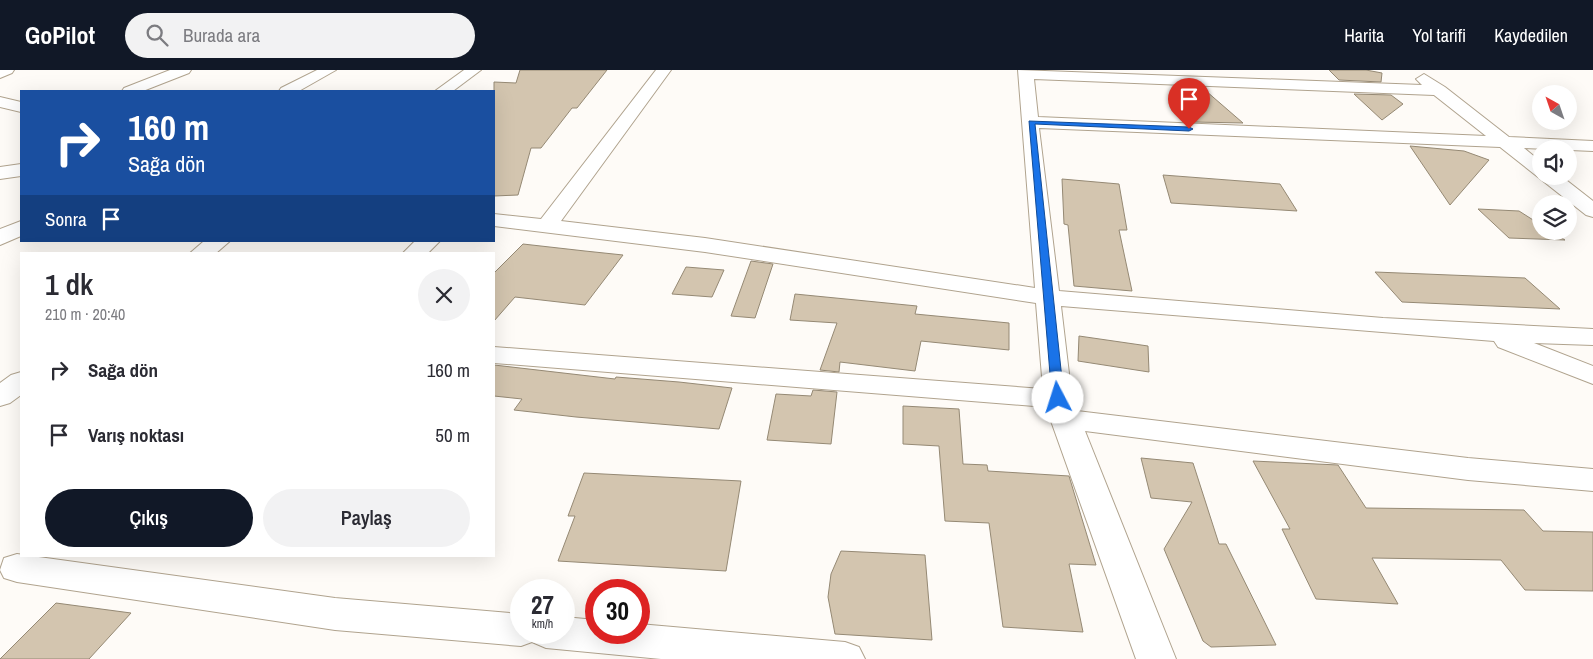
<!DOCTYPE html>
<html lang="tr">
<meta charset="utf-8">
<style>
:root{--surface:#fff;--page:#f2f2f3;--text:#2b2b33;--muted:#7c7c81;--accent:#111827}
body{margin:0;font-family:"Archivo Narrow",sans-serif;background:var(--page);color:var(--text);height:100vh;display:flex;flex-direction:column;font-size:19px;white-space:nowrap}
*{box-sizing:border-box;margin:0}
p{font-size:16px;color:var(--muted)}
.icon{flex:none;width:28px;height:28px;fill:none;stroke:currentColor;stroke-width:2;stroke-linecap:round;stroke-linejoin:round}
.map{position:relative;flex:1;overflow:hidden}
.sheet{position:absolute;left:20px;top:182px;width:475px;height:305px;display:flex;flex-direction:column;background:var(--surface);border-radius:0px;box-shadow:0 5px 20px #0002}
.sheet>*{flex:none}
.guide{position:absolute;left:20px;top:20px;width:475px;height:152px;border-radius:0px;box-shadow:0 5px 20px #0002;background:#1a4fa0;color:#fff;overflow:hidden}
.needle{width:32px;rotate:320deg}
.buttons{position:absolute;left:1532px;top:15px;display:grid;gap:10px}
.buttons a{display:grid;place-items:center;width:45px;height:45px;border-radius:50%;background:var(--surface);box-shadow:0 5px 20px #0002;font-size:25px}
.speed{position:absolute;left:510px;top:509px;display:flex;gap:10px;font-size:25px;font-weight:700;text-align:center}
.speed>*{display:grid;place-content:center;width:65px;height:65px;border-radius:50%;background:var(--surface);box-shadow:0 5px 20px #0002;line-height:1}
.speed small{font-size:12px;font-weight:400}
.speed .limit{border:8px solid #d22;background:#fff;color:#111}
.pin{position:absolute;display:grid;place-items:center;width:42px;height:42px;color:#fff;margin:-51px -21px;border-radius:50% 50% 50% 0;rotate:-45deg;box-shadow:0 0 5px #0007}
.pin .icon{rotate:45deg}
.me{position:absolute;width:55px;margin:-28px;rotate:355deg;stroke-linejoin:round;filter:drop-shadow(0 0 4px #0008)}
.turn{display:flex;align-items:center;gap:18px;height:105px;padding:0 25px;font-size:22px}
.turn .icon{width:65px;height:65px;stroke-width:2.5}
.turn b{display:block;font-size:35px;line-height:42px}
.then{display:flex;align-items:center;height:48px;padding:0 25px;background:#0003;gap:10px;font-size:19px}
.round{display:grid;place-items:center;flex:none;width:52px;height:52px;border-radius:26px;background:var(--page)}
.headline{display:flex;align-items:center;justify-content:space-between;height:85px;padding:0 25px}
h1{font-size:30px;font-weight:600;line-height:38px}
.primary-button{display:flex;gap:10px;margin-top:auto;padding:10px 25px}
.primary-button a{flex:1;height:58px;border-radius:30px;background:var(--accent);color:#fff;font-size:20px;font-weight:600;line-height:58px;text-align:center}
.primary-button a+a{background:var(--page);color:var(--text)}
ul{padding:0;list-style:none}
li{display:flex;align-items:center;gap:15px;height:65px;padding:0 25px}
li div{flex:1}
li b{display:block;font-size:19px}
li em{font-style:normal}
header{display:flex;align-items:center;gap:30px;box-sizing:border-box;height:70px;padding:0 25px;background:var(--accent);color:#fff}
header strong{font-size:24px}
nav{display:flex;gap:28px;margin-inline-start:auto;font-size:18px}
.search{width:350px;height:45px;background:var(--page);display:flex;align-items:center;gap:12px;box-sizing:border-box;padding:0 18px;border-radius:28px;color:var(--muted);font-size:19px}
.map>svg:first-child{display:block}
</style>
<header>
<strong>GoPilot</strong>
<div class="search"><svg class="icon" aria-label="search" viewBox="0 0 24 24"><circle cx="10" cy="10" r="6"/><path d="M15 15l6 6"/></svg>Burada ara</div>
<nav><a>Harita</a><a>Yol tarifi</a><a>Kaydedilen</a></nav>
</header>
<div class="map">
<svg width="1593" height="589" viewBox="0 0 1593 589">
<rect width="100%" height="100%" fill="#fefbf7"/>
<!-- building -->
<g fill="#d3c5af" stroke="#958974">
<path d="M 520,0 L 607,0 L 577,38 L 572,38 L 541,78 L 531,78 L 518,125 L 494,126 L 494,12 L 516,13 Z"/>
<path d="M 1329,0 L 1366,0 L 1382,3 L 1381,12 L 1339,10 Z"/>
<path d="M 1206,21 L 1243,53 L 1194,52 L 1172,22 Z"/>
<path d="M 1354,24 L 1391,25 L 1403,34 L 1382,50 Z"/>
<path d="M 1410,76 L 1464,81 L 1489,90 L 1450,135 Z"/>
<path d="M 1163,105 L 1280,114 L 1297,141 L 1171,133 Z"/>
<path d="M 1062,109 L 1119,114 L 1127,160 L 1119,160 L 1132,221 L 1074,216 L 1068,155 L 1064,154 Z"/>
<path d="M 1478,139 L 1519,141 L 1541,155 L 1541,161 L 1550,161 L 1565,170 L 1509,168 Z"/>
<path d="M 523,174 L 585,181 L 623,185 L 585,235 L 515,227 L 494,251 L 494,203 Z"/>
<path d="M 751,191 L 773,194 L 755,248 L 731,246 Z"/>
<path d="M 686,197 L 724,200 L 712,227 L 672,224 Z"/>
<path d="M 1375,202 L 1525,208 L 1560,239 L 1402,232 Z"/>
<path d="M 795,224 L 917,236 L 915,244 L 1009,253 L 1009,280 L 921,271 L 915,301 L 840,292 L 839,302 L 820,300 L 837,253 L 790,250 Z"/>
<path d="M 1079,266 L 1148,276 L 1149,302 L 1078,291 Z"/>
<path d="M 494,295 L 615,309 L 616,307 L 679,312 L 732,318 L 719,359 L 576,347 L 514,340 L 522,329 L 494,326 Z"/>
<path d="M 813,320 L 837,322 L 831,374 L 767,370 L 776,324 L 811,326 Z"/>
<path d="M 903,336 L 959,339 L 963,394 L 987,395 L 988,401 L 1069,406 L 1096,495 L 1069,494 L 1083,562 L 1003,557 L 989,453 L 945,451 L 939,376 L 903,374 Z"/>
<path d="M 1141,388 L 1193,393 L 1219,474 L 1226,474 L 1276,575 L 1211,577 L 1203,571 L 1164,479 L 1192,432 L 1151,428 Z"/>
<path d="M 1253,391 L 1338,395 L 1366,438 L 1524,440 L 1543,461 L 1593,462 L 1593,521 L 1525,520 L 1501,490 L 1372,488 L 1398,534 L 1316,529 L 1282,459 L 1290,459 Z"/>
<path d="M 584,403 L 741,411 L 726,501 L 558,491 L 575,446 L 568,446 Z"/>
<path d="M 841,481 L 925,485 L 932,570 L 835,564 L 828,527 L 831,504 Z"/>
<path d="M 56,533 L 131,543 L 89,589 L 0,589 Z"/>
</g>
<g fill="none" stroke-linecap="round" stroke-linejoin="round">
<defs>
<g id="minor">
<path d="M 0,0 L 14,0 L 12,3 L 0,8 Z"/>
<path d="M 170,0 L 191,0 L 189,3 L 143,21 L 122,21 L 124,18 Z"/>
<path d="M 317,0 L 336,0 L 299,21 L 279,21 L 281,18 Z"/>
<path d="M 464,0 L 481,0 L 453,21 L 435,21 Z"/>
<path d="M 656,0 L 671,0 L 561,151 L 705,168 L 1035,218 L 1018,0 L 1422,15 L 1416,9 L 1424,4 L 1445,17 L 1509,67 L 1593,71 L 1593,81 L 1524,78 L 1541,92 L 1541,106 L 1561,106 L 1593,131 L 1593,147 L 1586,145 L 1500,77 L 1039,58 L 1059,221 L 1383,248 L 1593,259 L 1593,275 L 1534,273 L 1593,296 L 1593,314 L 1498,277 L 1494,271 L 1061,236 L 1072,329 L 1077,341 L 1468,388 L 1593,399 L 1593,421 L 1468,410 L 1085,361 L 1176,589 L 1136,589 L 1046,337 L 494,293 L 494,277 L 1043,319 L 1036,233 L 705,182 L 494,156 L 494,144 L 541,149 ZM 1034,9 L 1434,25 L 1486,66 L 1038,47 Z"/>
<path d="M 0,27 L 21,32 L 21,42 L 0,37 Z"/>
<path d="M 21,94 L 21,106 L 0,109 L 0,97 Z"/>
<path d="M 21,151 L 21,166 L 0,175 L 0,159 Z"/>
<path d="M 204,171 L 230,171 L 215,184 L 189,184 Z"/>
<path d="M 415,171 L 440,171 L 427,184 L 402,184 Z"/>
<path d="M 21,302 L 21,325 L 10,333 L 0,336 L 0,313 L 11,305 Z"/>
<path d="M 17,484 L 335,528 L 521,544 L 521,562 L 564,562 L 564,547 L 596,550 L 596,562 L 639,562 L 639,554 L 845,572 L 859,577 L 865,589 L 661,589 L 546,578 L 532,572 L 521,576 L 335,560 L 17,512 L 4,508 L 0,500 L 4,488 Z"/>
</g>
</defs>
<!-- minor casing -->
<use href="#minor" stroke="#b0a38e" stroke-width="2"/>
<!-- minor -->
<use href="#minor" fill="#fff" fill-rule="evenodd"/>
</g>
<!-- route -->
<path fill="#1a73e8" stroke="#114b97" d="M 1029,51 L 1189,57 L 1193,59 L 1189,61 L 1035,54 L 1064,328 L 1058,332 L 1052,328 Z"/>
</svg>
<div class="buttons">
<a><svg class="needle" viewBox="-14 -14 28 28"><path d="M0-13l5 13h-10z" fill="#e53935"/><path d="M0 13l5-13h-10z" fill="#7c7c81"/></svg></a>
<a><svg class="icon" aria-label="sound" viewBox="0 0 24 24"><path d="M4 9h4l5-4v14l-5-4H4zM17 9q2 3 0 6"/></svg></a>
<a><svg class="icon" aria-label="layers" viewBox="0 0 24 24"><path d="M12 4l9 5-9 5-9-5zM3 14l9 5 9-5"/></svg></a>
</div>
<div class="speed"><div>27<small>km/h</small></div><div class="limit">30</div></div>
<div class="pin" style="left:1189px;top:59px;background:#d93025"><svg class="icon" aria-label="arrive" viewBox="0 0 24 24"><path d="M6 21V4h12l-3 4 3 4H6"/></svg></div>
<svg class="me" style="left:1058px;top:328px" viewBox="-20 -20 40 40"><circle r="19" fill="#fff"/><path d="M0-13L10 11 0 6-10 11z" fill="#1a73e8"/></svg>
<div class="guide">
<div class="turn"><svg class="icon" aria-label="right" viewBox="0 0 24 24"><path d="M7 20v-9h11M14 6l5 5-5 5"/></svg><div><b>160 m</b>Sağa dön</div></div>
<div class="then">Sonra<svg class="icon" aria-label="arrive" viewBox="0 0 24 24"><path d="M6 21V4h12l-3 4 3 4H6"/></svg></div>
</div>
<section class="sheet">
<div class="headline"><div><h1>1 dk</h1><p>210 m · 20:40</p></div><a class="round"><svg class="icon" aria-label="close" viewBox="0 0 24 24"><path d="M6 6l12 12M18 6L6 18"/></svg></a></div>
<ul>
<li><svg class="icon" aria-label="right" viewBox="0 0 24 24"><path d="M7 20v-9h11M14 6l5 5-5 5"/></svg><div><b>Sağa dön</b></div><em>160 m</em></li>
<li><svg class="icon" aria-label="arrive" viewBox="0 0 24 24"><path d="M6 21V4h12l-3 4 3 4H6"/></svg><div><b>Varış noktası</b></div><em>50 m</em></li>
</ul>
<div class="primary-button"><a>Çıkış</a><a>Paylaş</a></div>
</section>
</div>
